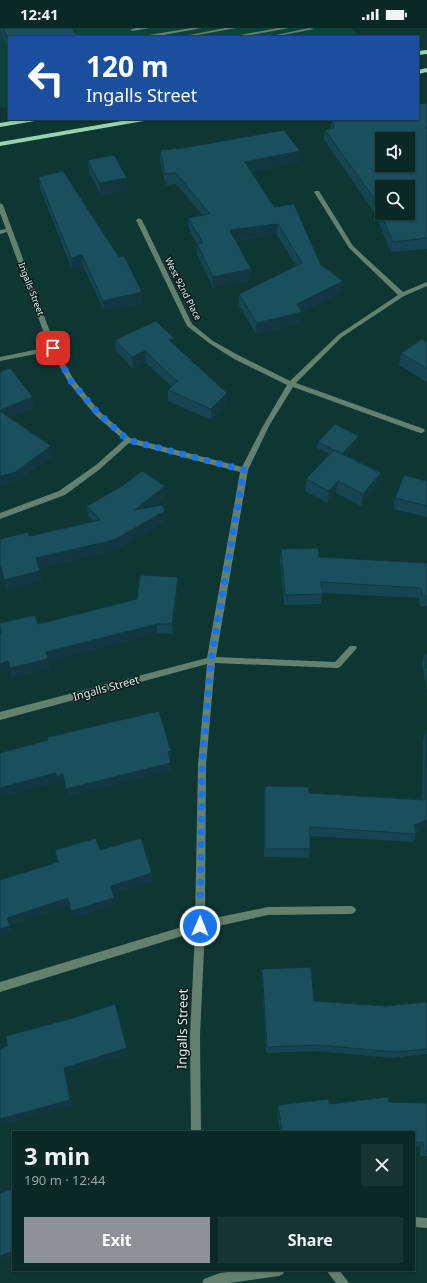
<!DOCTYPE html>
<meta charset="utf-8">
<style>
:root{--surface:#0a2826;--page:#183432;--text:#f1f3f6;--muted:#99a6a7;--line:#2a4443;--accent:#8c9099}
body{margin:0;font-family:"Noto Sans",sans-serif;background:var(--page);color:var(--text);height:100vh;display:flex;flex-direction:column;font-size:15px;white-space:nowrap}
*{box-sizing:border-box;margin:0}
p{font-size:13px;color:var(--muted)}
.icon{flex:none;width:22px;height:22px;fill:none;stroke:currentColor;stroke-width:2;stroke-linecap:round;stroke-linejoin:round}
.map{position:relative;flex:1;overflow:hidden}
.drawer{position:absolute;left:12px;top:1103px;width:403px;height:140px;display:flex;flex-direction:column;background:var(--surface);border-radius:0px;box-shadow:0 1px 3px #0004,0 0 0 1px var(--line)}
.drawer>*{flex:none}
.guide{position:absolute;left:8px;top:8px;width:411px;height:84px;border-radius:0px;box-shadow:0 1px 3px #0004,0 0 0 1px var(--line);background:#1a4fa0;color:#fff;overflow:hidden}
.controls{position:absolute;left:375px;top:104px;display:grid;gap:8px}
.controls a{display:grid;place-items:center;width:40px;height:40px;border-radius:0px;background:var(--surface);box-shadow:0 1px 3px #0004,0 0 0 1px var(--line);font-size:20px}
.pin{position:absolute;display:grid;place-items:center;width:34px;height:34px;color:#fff;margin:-17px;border-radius:8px;box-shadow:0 2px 6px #0006}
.me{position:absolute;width:44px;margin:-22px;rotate:1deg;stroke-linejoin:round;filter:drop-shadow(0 0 3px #0008)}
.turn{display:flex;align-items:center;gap:14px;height:84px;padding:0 12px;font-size:18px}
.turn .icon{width:52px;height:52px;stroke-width:2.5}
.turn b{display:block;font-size:28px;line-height:34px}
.round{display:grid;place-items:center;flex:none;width:42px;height:42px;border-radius:0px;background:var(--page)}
.overview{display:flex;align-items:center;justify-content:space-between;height:68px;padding:0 12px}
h1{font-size:24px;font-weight:700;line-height:30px}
.cta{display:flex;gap:8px;margin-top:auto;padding:8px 12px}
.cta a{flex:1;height:46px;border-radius:0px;background:var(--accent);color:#fff;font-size:16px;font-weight:700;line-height:46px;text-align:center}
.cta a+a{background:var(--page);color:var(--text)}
.status{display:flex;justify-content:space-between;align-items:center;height:28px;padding:0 20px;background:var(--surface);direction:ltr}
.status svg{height:11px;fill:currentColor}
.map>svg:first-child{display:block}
</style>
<div class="status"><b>12:41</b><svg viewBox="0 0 49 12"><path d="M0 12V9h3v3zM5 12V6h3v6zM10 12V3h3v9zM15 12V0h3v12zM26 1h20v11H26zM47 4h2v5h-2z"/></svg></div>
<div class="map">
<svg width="427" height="1255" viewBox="0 0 427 1255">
<rect width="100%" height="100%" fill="#0e3633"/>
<!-- built -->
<path fill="#0c433f" d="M 0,0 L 351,0 L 360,9 L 9,9 L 9,79 L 0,80 Z"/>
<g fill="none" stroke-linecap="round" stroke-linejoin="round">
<!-- service -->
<g fill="#63816e" fill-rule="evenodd">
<path d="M 136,0 L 150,0 L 132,3 L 130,2 Z"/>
<path d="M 191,0 L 202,0 L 152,9 L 141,9 L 143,8 Z"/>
<path d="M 225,0 L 236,0 L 192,8 L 190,7 Z"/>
<path d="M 278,0 L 289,0 L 240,9 L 229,9 Z"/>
<path d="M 309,0 L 314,1 L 278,8 L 276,7 Z"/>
</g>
<!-- minor -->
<g fill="#63816e" fill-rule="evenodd">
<path d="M 315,163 L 319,163 L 353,218 L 403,264 L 427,254 L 427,258 L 404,268 L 342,309 L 296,355 L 424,401 L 425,403 L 422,405 L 420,405 L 293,359 L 269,398 L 248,442 L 216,629 L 335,634 L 350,618 L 356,618 L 357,620 L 340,639 L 337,640 L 215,635 L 206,737 L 205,892 L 268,879 L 351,878 L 354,879 L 356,882 L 354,885 L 351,886 L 268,887 L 205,901 L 200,1008 L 201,1104 L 191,1104 L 190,1008 L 195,904 L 0,964 L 0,954 L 195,895 L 198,737 L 207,636 L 0,692 L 0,684 L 207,630 L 240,444 L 129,415 L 100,441 L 65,467 L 0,491 L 0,485 L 59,463 L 96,437 L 124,412 L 95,387 L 69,355 L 51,323 L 0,333 L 0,329 L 49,319 L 7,204 L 0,206 L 0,202 L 6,201 L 0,185 L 0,175 L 3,177 L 56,320 L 74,352 L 99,383 L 130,410 L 242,439 L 263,398 L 287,357 L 234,331 L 209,315 L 187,298 L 136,192 L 139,190 L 142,192 L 192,296 L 213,313 L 238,327 L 290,353 L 338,307 L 398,267 L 349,220 L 314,164 Z"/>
<path d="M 414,1189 L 427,1190 L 427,1200 L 414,1199 Z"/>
<path d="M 242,1242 L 285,1242 L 283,1246 L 279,1248 L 230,1255 L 202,1255 L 204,1251 L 220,1245 Z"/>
<path d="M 326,1242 L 339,1242 L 349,1255 L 336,1255 Z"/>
</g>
<!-- primary -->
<g fill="#95d4ad" fill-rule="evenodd">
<path d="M 427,22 L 427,26 L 418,27 L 418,23 Z"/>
<path d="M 427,40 L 427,44 L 418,46 L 418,42 Z"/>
<path d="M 23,91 L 38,91 L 35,93 L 0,99 L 0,95 Z"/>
<path d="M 133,91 L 147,91 L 144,93 L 0,118 L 0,114 Z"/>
</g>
</g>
<!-- wall -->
<g fill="#164450">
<path d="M 0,0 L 72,0 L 9,9 L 9,23 L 0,2 Z"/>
<path d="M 427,75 L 427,221 L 391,224 L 377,191 L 377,188 L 324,112 L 325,102 L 331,100 L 332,91 L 418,91 Z"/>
<path d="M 160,122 L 299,134 L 251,144 L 274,179 L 321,237 L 341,264 L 302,284 L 301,295 L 256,306 L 239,277 L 239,266 L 296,238 L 277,207 L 236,213 L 250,252 L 213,260 L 197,227 L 197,217 L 189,201 L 188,190 L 202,187 L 176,156 L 166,157 L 160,133 Z"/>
<path d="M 88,132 L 128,162 L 101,167 L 89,145 Z"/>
<path d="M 38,149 L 143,275 L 104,283 L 83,238 L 72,241 L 40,160 Z"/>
<path d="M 115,312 L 174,317 L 227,365 L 227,376 L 211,392 L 168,373 L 168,362 L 171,358 L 146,335 L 133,341 L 116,323 Z"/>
<path d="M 427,314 L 427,354 L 399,337 L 401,325 Z"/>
<path d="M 318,414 L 358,415 L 346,427 L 381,445 L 379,457 L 361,478 L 336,465 L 327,475 L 305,463 L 306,451 L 329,426 L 317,420 Z"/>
<path d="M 427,453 L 427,489 L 393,481 L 395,470 Z"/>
<path d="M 166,468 L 153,479 L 165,493 L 115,522 L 39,540 L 42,553 L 7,562 L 3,549 L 0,550 L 0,511 L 30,508 L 93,493 L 88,488 L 87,478 Z"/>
<path d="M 281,521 L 319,529 L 427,535 L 427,578 L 420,578 L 419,570 L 322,565 L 321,576 L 284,577 L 280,531 Z"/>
<path d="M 178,549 L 178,558 L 173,606 L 157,605 L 48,634 L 50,640 L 12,650 L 11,643 L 38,596 L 137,571 Z"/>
<path d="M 424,626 L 427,626 L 427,663 L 422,636 Z"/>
<path d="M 426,702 L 427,799 L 416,804 L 416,806 L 414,814 L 310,808 L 310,821 L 309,830 L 264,829 L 264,766 L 265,758 L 309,765 L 422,771 L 423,711 Z"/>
<path d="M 262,941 L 314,973 L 385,978 L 427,974 L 427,1026 L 391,1030 L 316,1023 L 266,1025 L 262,947 Z"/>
<path d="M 389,1074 L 427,1075 L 427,1128 L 420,1128 L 420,1118 L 414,1119 L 414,1104 L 280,1104 L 277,1082 L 278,1077 L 329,1076 Z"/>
</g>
<!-- shaded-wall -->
<g fill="#123741">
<path d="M 300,123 L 299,134 L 244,145 L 245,134 Z"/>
<path d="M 127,150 L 128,162 L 101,167 L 99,155 Z"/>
<path d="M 278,196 L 277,207 L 230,213 L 230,202 Z"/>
<path d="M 82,227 L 83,238 L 72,241 L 71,230 Z"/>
<path d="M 251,241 L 250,252 L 213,260 L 213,249 Z"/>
<path d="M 343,253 L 341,264 L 302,284 L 301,295 L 256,306 L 257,295 L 297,276 Z"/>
<path d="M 142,264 L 143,275 L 104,283 L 103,273 Z"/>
<path d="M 174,310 L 174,321 L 169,312 Z"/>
<path d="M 145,323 L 146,335 L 133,341 L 132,329 Z"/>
<path d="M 227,365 L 227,376 L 211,392 L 211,381 Z"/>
<path d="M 33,369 L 35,380 L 2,393 L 0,382 Z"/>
<path d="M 359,408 L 358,415 L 341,433 L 342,426 Z"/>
<path d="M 51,418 L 53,428 L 16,455 L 0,459 L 0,448 Z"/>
<path d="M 381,445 L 379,457 L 361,478 L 363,466 Z"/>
<path d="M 338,453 L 336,465 L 327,475 L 329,463 Z"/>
<path d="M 165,458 L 166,468 L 136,492 L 135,482 Z"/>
<path d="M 165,483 L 165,493 L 115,522 L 38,540 L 36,530 Z"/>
<path d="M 1,539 L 3,549 L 0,550 L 0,540 Z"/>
<path d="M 40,543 L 42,553 L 7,562 L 4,552 Z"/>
<path d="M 178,549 L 178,558 L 173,606 L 172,596 Z"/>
<path d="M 157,596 L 157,605 L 48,634 L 50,640 L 12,650 L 11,643 L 0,645 L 0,636 L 46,624 Z"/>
<path d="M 171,723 L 172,732 L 168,733 L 168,724 Z"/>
<path d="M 171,735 L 172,743 L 68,769 L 66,761 Z"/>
<path d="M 56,745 L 63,746 L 65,755 L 58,756 L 58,754 L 0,769 L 0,760 Z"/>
<path d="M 427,792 L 427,799 L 412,805 L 414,797 Z"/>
<path d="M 152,845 L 153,853 L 112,866 L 111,858 Z"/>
<path d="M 68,870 L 70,878 L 10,897 L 13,905 L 0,909 L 0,901 L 7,890 Z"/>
<path d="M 114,870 L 115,877 L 73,890 L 71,883 Z"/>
<path d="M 127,1020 L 128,1026 L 66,1045 L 72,1078 L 0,1097 L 0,1091 L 64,1040 Z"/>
<path d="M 13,1223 L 13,1227 L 0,1232 L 0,1228 Z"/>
</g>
<!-- building -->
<g fill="#1a4f5d" stroke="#123741" fill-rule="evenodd">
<path d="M 3,0 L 72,0 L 77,9 L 9,9 L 9,13 Z"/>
<path d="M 427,75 L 427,99 L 425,99 L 427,101 L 427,210 L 393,214 L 378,180 L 381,180 L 325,102 L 334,100 L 332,91 L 418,91 L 418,76 ZM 382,111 L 408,111 L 408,137 L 382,137 ZM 382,159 L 408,159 L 408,185 L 382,185 Z"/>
<path d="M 284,102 L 300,123 L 245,134 L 274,179 L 294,176 L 321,237 L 343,253 L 297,276 L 302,284 L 257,295 L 239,266 L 302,235 L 278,196 L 230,202 L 251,241 L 213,249 L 197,216 L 203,215 L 188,190 L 210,186 L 176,145 L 165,146 L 160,122 L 183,120 Z"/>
<path d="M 114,127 L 127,150 L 99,155 L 88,132 Z"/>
<path d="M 63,143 L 119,229 L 124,228 L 142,264 L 103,273 L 82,227 L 71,230 L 38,149 Z"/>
<path d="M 156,293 L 174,310 L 169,312 L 227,365 L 211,381 L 168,362 L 177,353 L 145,323 L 132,329 L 115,312 Z"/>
<path d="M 422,311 L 427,314 L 427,341 L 401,325 Z"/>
<path d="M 10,340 L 33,369 L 0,382 L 0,344 Z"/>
<path d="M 0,383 L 51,418 L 14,445 L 0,448 Z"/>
<path d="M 335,396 L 359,408 L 342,426 L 318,414 Z"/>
<path d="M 334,422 L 381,445 L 363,466 L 338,453 L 329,463 L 306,451 Z"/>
<path d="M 142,443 L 165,458 L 135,482 L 162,477 L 165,483 L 114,512 L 36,530 L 40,543 L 4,552 L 1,539 L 0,540 L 0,511 L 28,504 L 30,508 L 100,492 L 87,478 L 122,458 Z"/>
<path d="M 404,447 L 427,453 L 427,478 L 395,470 Z"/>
<path d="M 318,520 L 319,529 L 427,535 L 427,568 L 422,568 L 421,560 L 321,554 L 323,566 L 285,567 L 281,521 Z"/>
<path d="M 140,547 L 178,549 L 172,596 L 157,596 L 46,624 L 48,631 L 10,640 L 8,633 L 0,636 L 0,606 L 1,605 L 0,601 L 0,595 L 35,587 L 38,596 L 137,571 Z"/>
<path d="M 424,626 L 427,626 L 427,641 Z"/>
<path d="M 159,683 L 171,723 L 168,724 L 171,735 L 66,761 L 63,746 L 56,748 L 56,745 L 0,760 L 0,725 L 48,712 L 48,709 Z"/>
<path d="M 426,702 L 427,702 L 427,792 L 414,797 L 416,806 L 310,799 L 310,821 L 265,821 L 265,758 L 309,759 L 309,765 L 425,772 Z"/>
<path d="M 96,810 L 100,822 L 141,810 L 152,845 L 111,858 L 114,870 L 71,883 L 68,870 L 7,890 L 10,898 L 0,901 L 0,852 L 58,834 L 55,822 Z"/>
<path d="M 311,939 L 314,973 L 385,978 L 427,974 L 427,1021 L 394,1024 L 318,1017 L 267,1019 L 262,941 Z"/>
<path d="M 115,976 L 127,1020 L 64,1040 L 70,1072 L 0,1091 L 0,1021 L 7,1018 L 6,1008 L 73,990 Z"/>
<path d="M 388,1069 L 389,1074 L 427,1075 L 427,1123 L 424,1123 L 423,1114 L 414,1115 L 414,1104 L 282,1104 L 278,1077 L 329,1071 L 329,1076 Z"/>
<path d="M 13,1161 L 13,1223 L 0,1228 L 0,1165 Z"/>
</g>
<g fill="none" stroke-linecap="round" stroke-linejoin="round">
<!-- route -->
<path stroke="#1a73e8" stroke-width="7" stroke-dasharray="0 12.6" d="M 53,320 L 71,353 L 98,385 L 128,412 L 244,442 L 211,632 L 202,737 L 200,898"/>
</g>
<g text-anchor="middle" stroke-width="3" stroke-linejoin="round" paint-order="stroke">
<!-- far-street labels -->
<g font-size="9" fill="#dbf0ed" stroke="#0a1a19">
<text transform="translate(31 261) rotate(69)" y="3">Ingalls Street</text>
<text transform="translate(183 261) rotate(63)" y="3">West 92nd Place</text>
</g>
<!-- street labels -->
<g font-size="11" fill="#dbf0ed" stroke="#0a1a19">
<text transform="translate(106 660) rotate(-15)" y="4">Ingalls Street</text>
</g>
<!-- near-street labels -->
<g font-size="13" fill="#dbf0ed" stroke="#0a1a19">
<text transform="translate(182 1001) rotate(-89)" y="5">Ingalls Street</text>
</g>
</g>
</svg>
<div class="controls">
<a><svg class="icon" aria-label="sound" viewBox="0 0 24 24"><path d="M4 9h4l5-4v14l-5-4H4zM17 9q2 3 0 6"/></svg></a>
<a><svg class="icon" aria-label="search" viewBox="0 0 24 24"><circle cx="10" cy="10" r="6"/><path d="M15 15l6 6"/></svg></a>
</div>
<div class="pin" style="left:53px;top:320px;background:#d93025"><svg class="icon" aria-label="arrive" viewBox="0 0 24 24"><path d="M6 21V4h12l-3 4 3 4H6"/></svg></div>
<svg class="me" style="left:200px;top:898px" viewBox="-20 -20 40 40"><circle r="17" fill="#1a73e8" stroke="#fff" stroke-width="3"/><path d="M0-11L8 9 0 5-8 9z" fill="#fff"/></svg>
<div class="guide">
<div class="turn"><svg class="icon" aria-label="left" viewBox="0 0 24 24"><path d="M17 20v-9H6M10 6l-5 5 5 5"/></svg><div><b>120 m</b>Ingalls Street</div></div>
</div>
<section class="drawer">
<div class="overview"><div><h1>3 min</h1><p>190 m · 12:44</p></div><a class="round"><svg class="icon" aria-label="close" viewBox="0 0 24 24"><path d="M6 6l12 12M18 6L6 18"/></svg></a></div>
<div class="cta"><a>Exit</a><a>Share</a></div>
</section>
</div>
